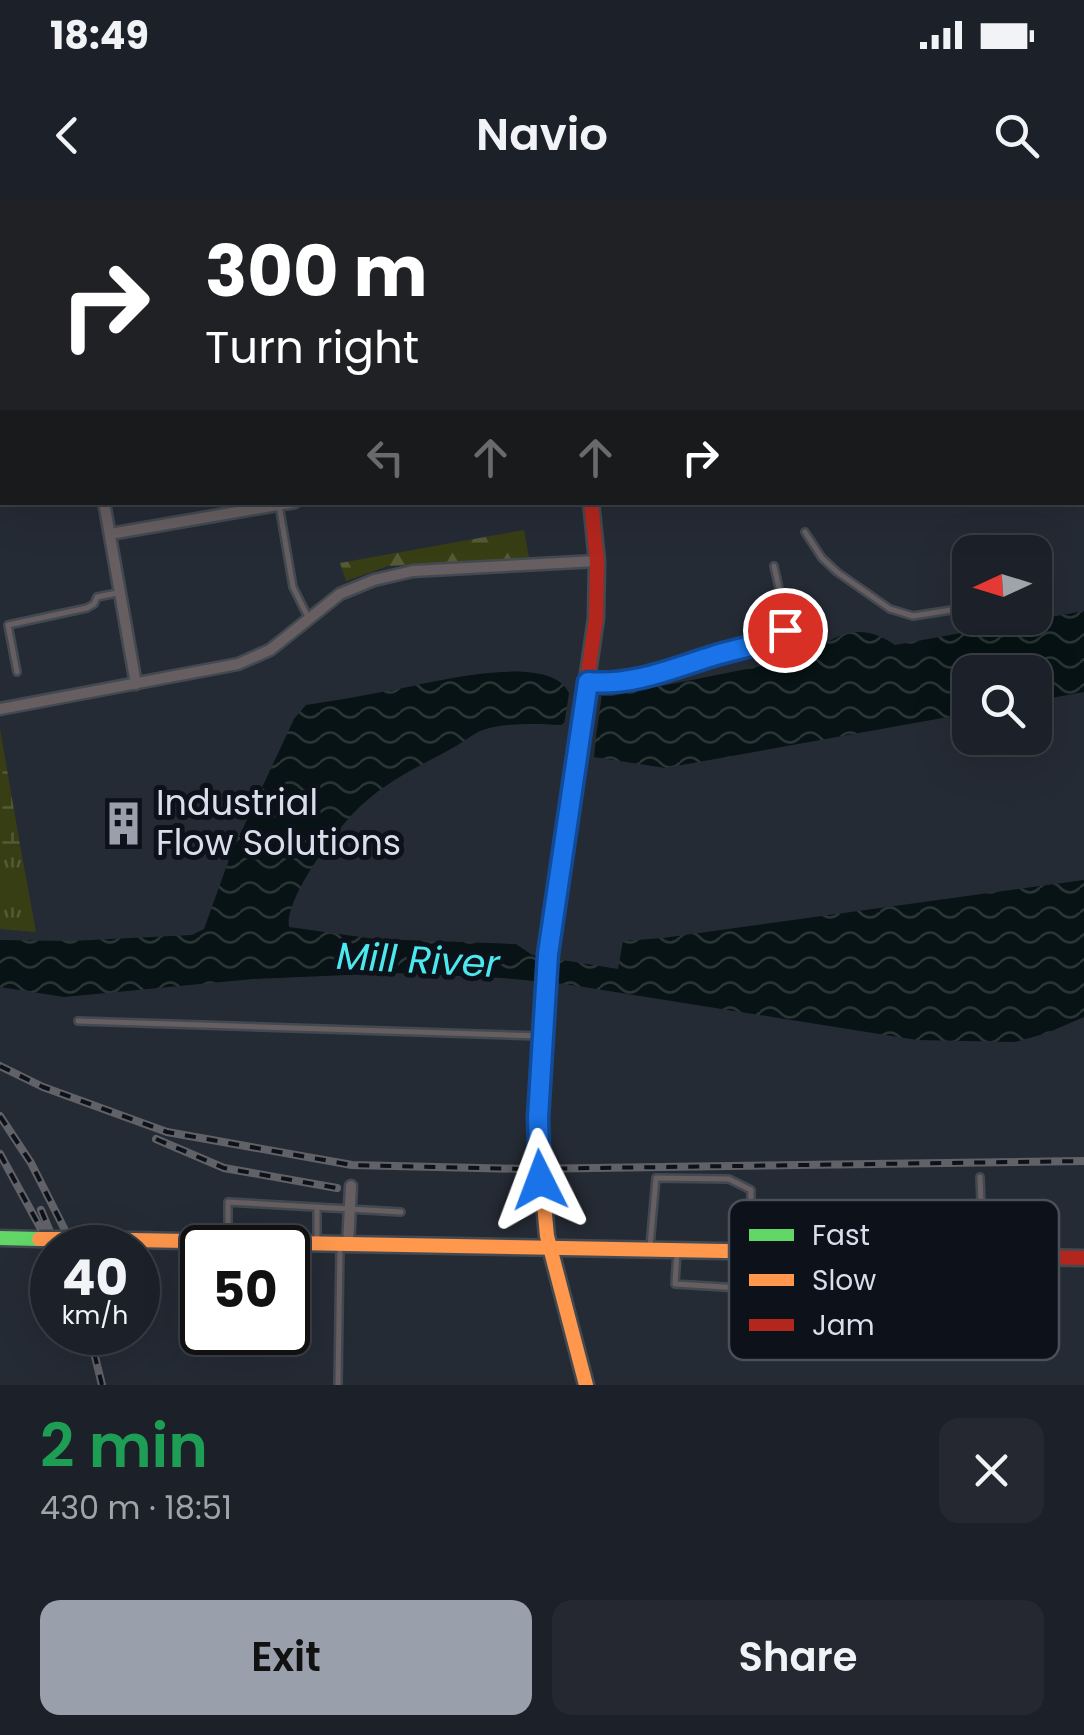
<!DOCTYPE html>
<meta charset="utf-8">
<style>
:root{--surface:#1c2028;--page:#252830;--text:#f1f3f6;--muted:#a0a3a8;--line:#3a3e45;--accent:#99a0ac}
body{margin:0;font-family:Poppins,sans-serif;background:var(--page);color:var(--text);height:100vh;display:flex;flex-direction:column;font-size:38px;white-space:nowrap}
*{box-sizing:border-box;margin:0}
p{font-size:32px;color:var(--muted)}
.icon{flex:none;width:55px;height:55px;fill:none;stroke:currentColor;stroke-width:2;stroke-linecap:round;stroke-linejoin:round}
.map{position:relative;height:1185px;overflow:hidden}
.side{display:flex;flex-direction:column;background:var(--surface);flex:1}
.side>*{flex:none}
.guide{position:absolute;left:0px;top:0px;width:1085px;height:305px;box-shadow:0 10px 40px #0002,0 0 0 2px var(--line);background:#202124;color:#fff;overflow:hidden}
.needle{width:65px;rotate:266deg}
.tools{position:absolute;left:952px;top:335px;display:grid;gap:20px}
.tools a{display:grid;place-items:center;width:100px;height:100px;border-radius:20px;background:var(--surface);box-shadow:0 10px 40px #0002,0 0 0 2px var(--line);font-size:50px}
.speed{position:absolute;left:30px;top:1025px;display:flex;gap:20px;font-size:50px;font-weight:700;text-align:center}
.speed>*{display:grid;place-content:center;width:130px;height:130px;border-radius:50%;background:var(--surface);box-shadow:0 10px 40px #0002,0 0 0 2px var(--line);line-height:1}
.speed small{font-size:25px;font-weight:400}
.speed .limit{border:5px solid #111;border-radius:15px;background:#fff;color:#111}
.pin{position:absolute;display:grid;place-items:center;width:85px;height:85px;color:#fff;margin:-42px;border:5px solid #fff;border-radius:50%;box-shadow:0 2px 10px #0007}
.me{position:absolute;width:110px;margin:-55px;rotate:357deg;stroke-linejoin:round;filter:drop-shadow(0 0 8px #0008)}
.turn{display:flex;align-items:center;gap:35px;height:210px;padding:0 40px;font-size:45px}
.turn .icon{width:130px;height:130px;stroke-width:2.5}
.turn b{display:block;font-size:70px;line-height:85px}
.lanes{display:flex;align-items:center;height:95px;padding:0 40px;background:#0003;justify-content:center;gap:50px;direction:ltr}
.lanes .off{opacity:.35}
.round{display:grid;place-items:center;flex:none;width:105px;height:105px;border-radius:20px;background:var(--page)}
.summary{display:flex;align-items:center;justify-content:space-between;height:170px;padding:0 40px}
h1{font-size:60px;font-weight:600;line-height:75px;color:#1e9e55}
.primary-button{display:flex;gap:20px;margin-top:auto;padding:20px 40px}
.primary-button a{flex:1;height:115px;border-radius:20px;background:var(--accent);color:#111;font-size:40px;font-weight:600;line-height:115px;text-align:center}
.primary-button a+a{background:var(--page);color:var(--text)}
.status{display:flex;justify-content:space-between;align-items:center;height:70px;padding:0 50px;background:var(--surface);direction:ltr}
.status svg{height:28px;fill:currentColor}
header{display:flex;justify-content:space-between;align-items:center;height:130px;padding:0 40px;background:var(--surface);font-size:45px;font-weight:600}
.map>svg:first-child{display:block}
</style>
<div class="status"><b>18:49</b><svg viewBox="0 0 49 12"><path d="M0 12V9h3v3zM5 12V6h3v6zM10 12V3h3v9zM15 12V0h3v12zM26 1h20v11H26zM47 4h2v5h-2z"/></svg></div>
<header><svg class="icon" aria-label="back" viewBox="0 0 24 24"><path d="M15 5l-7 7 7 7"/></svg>Navio<svg class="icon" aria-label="search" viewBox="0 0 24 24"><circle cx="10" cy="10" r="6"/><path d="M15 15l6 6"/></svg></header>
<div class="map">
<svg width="1084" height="1185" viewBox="0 0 1084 1185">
<defs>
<pattern id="grass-tufts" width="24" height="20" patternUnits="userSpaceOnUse" patternTransform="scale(2.5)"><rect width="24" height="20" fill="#383e14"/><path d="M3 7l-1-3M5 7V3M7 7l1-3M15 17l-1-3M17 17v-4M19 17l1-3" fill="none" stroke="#545936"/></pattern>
<pattern id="forest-firs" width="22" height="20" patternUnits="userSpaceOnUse" patternTransform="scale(2.5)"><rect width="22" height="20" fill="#383e14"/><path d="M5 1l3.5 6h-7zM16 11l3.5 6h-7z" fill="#545936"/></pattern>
<pattern id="wetland-marsh" width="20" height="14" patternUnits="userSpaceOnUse" patternTransform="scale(2.5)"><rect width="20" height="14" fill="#383e14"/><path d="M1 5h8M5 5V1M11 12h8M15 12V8" fill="none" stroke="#545936"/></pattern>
<pattern id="water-waves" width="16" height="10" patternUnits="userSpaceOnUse" patternTransform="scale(2.5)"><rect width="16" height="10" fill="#071314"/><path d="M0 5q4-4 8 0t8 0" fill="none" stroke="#2a3536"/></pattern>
</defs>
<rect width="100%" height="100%" fill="#252b35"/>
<!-- grass -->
<path fill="url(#grass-tufts)" d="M 20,645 L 36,732 L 0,729 L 0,666 L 8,647 Z"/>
<!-- forest -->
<path fill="url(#forest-firs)" d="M 524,330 L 529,358 L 388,366 L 346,381 L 340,363 Z"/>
<!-- wetland -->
<path fill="url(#wetland-marsh)" d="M 0,529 L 20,645 L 8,647 L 8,655 L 0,666 Z"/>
<!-- water -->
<path fill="url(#water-waves)" d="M 1084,411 L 1084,492 L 1035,501 L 1035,472 L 970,472 L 970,513 L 665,568 L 594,557 L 597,527 L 565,522 L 561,525 C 538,524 506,522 483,530 C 474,533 465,541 456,546 C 426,563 390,579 364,603 C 341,622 284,698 289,727 L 375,739 L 516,744 L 532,755 L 618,769 L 623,741 L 663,738 L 1084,680 L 1084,817 L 1047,833 L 1015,842 L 917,840 L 565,784 L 503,778 L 394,773 L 253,779 L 64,797 L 0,787 L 0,740 L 70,741 L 192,735 L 204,729 L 231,654 L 294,519 L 306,505 C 331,501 357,497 382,492 C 420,486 554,447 570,496 L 612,496 L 811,456 C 837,430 864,423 895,445 Z"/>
<!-- pier -->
<path fill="#252b35" d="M 569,493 L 602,494 L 597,530 L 564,525 Z"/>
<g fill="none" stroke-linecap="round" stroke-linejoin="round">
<defs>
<g id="lane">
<path d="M 611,2 L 614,0"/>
<path d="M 1082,279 L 1084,289"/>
<path d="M 279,305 L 293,387 L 308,417"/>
<path d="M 805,332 L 822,358 L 837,372 L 890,409 L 913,416 L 964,408"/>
<path d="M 17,472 L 8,425 L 87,408 L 94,404 L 97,397 L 117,393"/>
<path d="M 591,482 L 611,484 L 650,477 L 783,436 L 786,419 L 774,366"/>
<path d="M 78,821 L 539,836"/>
<path d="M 980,977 L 983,1053"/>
<path d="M 228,1039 L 228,1002 L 401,1012"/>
<path d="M 317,1041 L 317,1009"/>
<path d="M 650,1046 L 656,978 L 729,979 L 751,990 L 750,1048"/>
<path d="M 677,1053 L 675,1084 L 757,1089 L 768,1093 L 768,1119"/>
<path d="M 757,1088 L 758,1054"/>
<path d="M 338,1185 L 340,1048"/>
</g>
<g id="street">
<path d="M 48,0 L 49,2"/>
<path d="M 231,0 L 231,2"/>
<path d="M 712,0 L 712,2"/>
<path d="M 851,0 L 851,2"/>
<path d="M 1032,0 L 1033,2"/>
<path d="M 374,2 L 388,0"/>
<path d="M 0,88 L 2,88"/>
<path d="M 1082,210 L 1084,210"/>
<path d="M 104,302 L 136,484"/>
<path d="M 110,334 L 295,302"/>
<path d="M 0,509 L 238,464 L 270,450 L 340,394 L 374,380 L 413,371 L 597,361"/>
<path d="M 348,1045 L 351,986"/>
</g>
<path id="fast" d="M 0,1038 L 39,1039"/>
<g id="slow">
<path d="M 1082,27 L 1084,27"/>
<path d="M 551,731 L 538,941 L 547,1036 L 586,1185"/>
<path d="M 77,1039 L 878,1054"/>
</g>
<g id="jam">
<path d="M 544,0 L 544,2"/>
<path d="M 0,222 L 2,221"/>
<path d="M 551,731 L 596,418 L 597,361 L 591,302"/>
<path d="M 878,1054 L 1084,1058"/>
</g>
</defs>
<!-- lane casing -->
<use href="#lane" stroke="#434951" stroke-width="10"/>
<!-- street casing -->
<use href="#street" stroke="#434951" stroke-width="15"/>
<!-- fast casing -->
<use href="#fast" stroke="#434951" stroke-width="19"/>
<!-- slow casing -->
<use href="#slow" stroke="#434951" stroke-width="19"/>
<!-- jam casing -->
<use href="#jam" stroke="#434951" stroke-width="19"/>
<!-- lane -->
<use href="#lane" stroke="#665e60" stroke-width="5"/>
<!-- street -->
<use href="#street" stroke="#665e60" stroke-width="10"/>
<!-- fast -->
<use href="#fast" stroke="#63d668" stroke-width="14"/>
<!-- slow -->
<use href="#slow" stroke="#ff974d" stroke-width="14"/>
<!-- jam -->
<use href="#jam" stroke="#b3261e" stroke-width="14"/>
<defs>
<g id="rail">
<path d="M 0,866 L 43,887 L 167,932 L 352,965 L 525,969 L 1084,961"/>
<path d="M 0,916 L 31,963 L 74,1048"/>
<path d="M 156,939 L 224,968 L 337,988"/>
<path d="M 0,954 L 41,1029"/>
<path d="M 41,1010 L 57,1048"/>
<path d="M 89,1132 L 102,1185"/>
</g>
</defs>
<!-- rail casing -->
<use href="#rail" stroke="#616267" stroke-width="8"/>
<!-- rail -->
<use href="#rail" stroke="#0d111a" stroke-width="4" stroke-dasharray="11" stroke-linecap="butt"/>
<defs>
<path id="slow-bridge" d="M 39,1039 L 77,1039"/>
</defs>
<!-- slow-bridge casing -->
<use href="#slow-bridge" stroke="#434951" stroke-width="19" stroke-linecap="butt"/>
<!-- slow-bridge -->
<use href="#slow-bridge" stroke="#ff974d" stroke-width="14"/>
</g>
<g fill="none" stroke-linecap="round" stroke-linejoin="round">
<defs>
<path id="route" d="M 540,980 L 538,918 L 548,754 L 588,482 C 633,486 671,469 713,456 C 736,449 760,445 783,436 L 785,430"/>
</defs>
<!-- route casing -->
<use href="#route" stroke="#114b97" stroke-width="25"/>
<!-- route -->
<use href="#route" stroke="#1a73e8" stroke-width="18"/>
</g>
<!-- icons -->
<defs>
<symbol id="building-bare" viewBox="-9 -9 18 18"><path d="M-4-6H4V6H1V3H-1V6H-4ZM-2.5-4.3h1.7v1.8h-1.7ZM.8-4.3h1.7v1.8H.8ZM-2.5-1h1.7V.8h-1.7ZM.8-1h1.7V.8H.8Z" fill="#99a0ac" stroke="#0d111a" stroke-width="2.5" paint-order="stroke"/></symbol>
</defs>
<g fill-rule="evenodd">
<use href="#building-bare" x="92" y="592" width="63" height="63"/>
</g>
<g text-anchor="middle" stroke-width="10" stroke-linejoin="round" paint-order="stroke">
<!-- poi labels -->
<g font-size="35" fill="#d8dfec" stroke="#0d111a" text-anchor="start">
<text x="156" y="615">Industrial<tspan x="156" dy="40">Flow Solutions</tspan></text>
</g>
<!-- water labels -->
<g font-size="38" font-style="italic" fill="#4be9ee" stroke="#0d111a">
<text transform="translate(418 760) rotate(3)" y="13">Mill River</text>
</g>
</g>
<!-- legend -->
<rect x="729" y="1000" width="330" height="160" rx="15" fill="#0d111a" stroke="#4a4f59" stroke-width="2.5"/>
<rect x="749" y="1029" width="45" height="12" fill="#63d668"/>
<rect x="749" y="1074" width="45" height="12" fill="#ff974d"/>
<rect x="749" y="1119" width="45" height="12" fill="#b3261e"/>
<g font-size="28" fill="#d8dfec">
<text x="812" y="1045">Fast</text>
<text x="812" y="1090">Slow</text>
<text x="812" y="1135">Jam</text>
</g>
</svg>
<div class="tools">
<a><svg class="needle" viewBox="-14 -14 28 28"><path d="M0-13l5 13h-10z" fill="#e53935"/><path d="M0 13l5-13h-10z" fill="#a0a3a8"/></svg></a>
<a><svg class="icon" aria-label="search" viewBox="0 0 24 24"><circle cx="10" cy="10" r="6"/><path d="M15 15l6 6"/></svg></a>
</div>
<div class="speed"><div>40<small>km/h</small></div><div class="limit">50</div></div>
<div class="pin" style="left:785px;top:430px;background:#d93025"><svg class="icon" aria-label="arrive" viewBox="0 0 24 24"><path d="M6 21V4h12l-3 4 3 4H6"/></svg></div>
<svg class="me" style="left:540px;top:980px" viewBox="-20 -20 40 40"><path d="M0-17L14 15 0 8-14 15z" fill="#1a73e8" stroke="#fff" stroke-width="4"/></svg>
<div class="guide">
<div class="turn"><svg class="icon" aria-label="right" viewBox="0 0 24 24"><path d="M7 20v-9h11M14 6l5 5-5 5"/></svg><div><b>300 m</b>Turn right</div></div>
<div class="lanes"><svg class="icon off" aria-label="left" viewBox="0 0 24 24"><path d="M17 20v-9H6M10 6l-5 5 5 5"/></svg><svg class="icon off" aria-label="ahead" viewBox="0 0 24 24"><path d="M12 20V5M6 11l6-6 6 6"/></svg><svg class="icon off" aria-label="ahead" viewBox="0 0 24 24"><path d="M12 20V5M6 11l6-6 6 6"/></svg><svg class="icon" aria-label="right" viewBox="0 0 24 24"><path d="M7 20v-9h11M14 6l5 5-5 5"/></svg></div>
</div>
</div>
<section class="side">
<div class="summary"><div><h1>2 min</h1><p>430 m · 18:51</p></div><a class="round"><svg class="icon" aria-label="close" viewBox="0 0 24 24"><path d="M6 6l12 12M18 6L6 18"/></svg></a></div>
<div class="primary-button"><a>Exit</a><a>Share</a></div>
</section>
